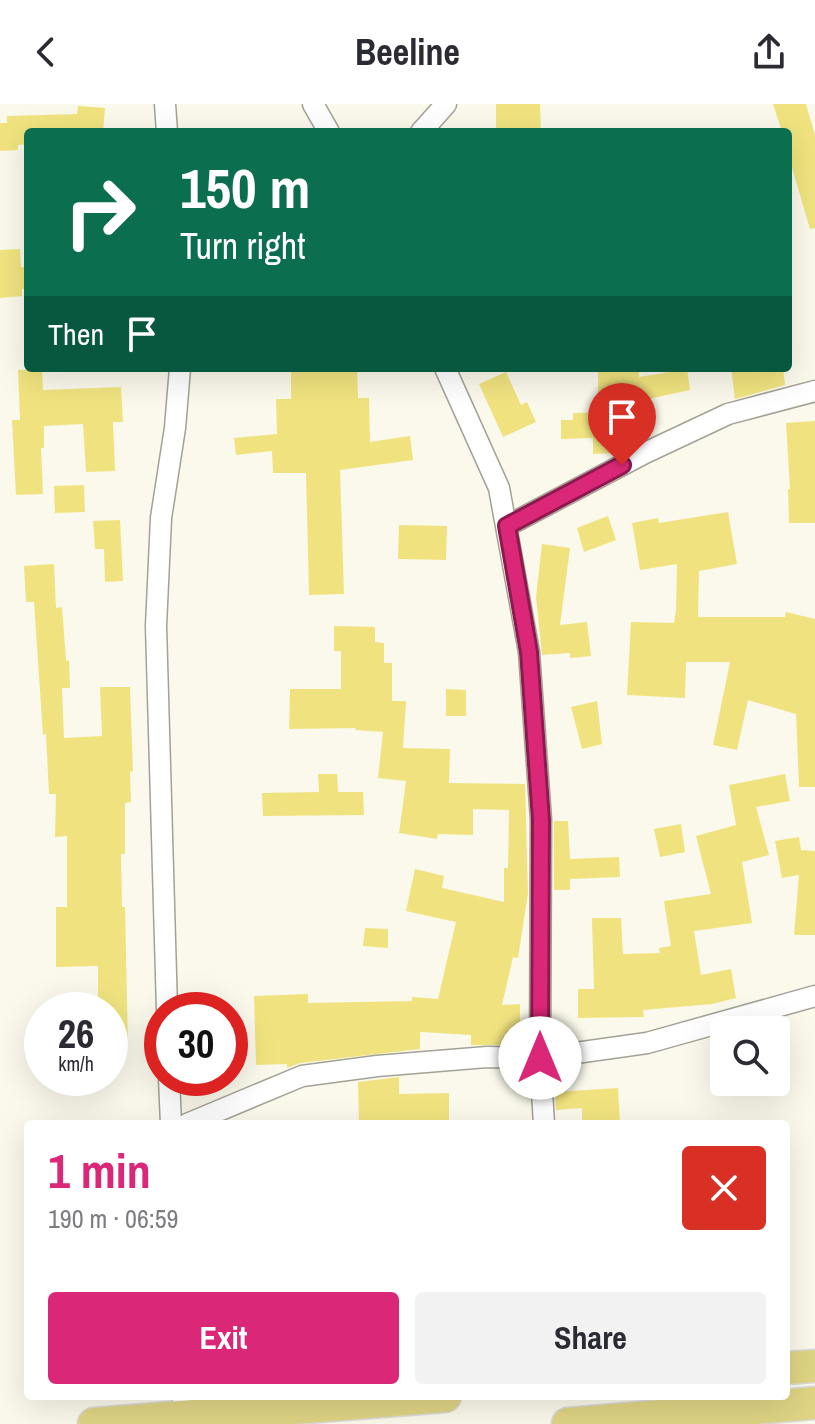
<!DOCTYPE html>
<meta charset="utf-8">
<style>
:root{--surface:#fff;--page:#f2f2f3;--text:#2b2b33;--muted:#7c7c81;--accent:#db2777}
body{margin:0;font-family:"Archivo Narrow",sans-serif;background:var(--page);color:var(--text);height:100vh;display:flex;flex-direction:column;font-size:30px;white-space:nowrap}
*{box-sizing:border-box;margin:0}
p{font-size:26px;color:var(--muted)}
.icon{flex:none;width:44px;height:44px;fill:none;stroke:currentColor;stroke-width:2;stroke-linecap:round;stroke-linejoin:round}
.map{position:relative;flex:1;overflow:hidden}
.side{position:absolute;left:24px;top:1016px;width:766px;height:280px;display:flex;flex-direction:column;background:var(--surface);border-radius:8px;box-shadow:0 8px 32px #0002}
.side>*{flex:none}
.banner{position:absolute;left:24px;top:24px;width:768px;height:244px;border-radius:8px;box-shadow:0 8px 32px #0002;background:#0b6e4f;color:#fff;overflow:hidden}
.buttons{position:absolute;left:710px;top:912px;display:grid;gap:16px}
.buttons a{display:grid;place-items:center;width:80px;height:80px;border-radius:8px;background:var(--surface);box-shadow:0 8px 32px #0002;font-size:40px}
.speed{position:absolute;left:24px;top:888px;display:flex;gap:16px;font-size:40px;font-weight:700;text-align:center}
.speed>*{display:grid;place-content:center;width:104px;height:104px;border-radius:50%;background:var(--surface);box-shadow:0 8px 32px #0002;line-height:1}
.speed small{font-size:20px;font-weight:400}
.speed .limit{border:12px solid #d22;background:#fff;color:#111}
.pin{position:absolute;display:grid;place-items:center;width:68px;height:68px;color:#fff;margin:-82px -34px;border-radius:50% 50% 50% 0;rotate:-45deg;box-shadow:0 0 8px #0007}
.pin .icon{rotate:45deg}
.me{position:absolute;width:88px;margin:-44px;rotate:0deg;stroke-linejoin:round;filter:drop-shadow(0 0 6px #0008)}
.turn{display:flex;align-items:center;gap:28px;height:168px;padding:0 24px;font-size:36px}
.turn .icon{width:104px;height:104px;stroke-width:2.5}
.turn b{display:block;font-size:56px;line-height:68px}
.then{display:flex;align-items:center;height:76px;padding:0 24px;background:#0003;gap:16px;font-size:30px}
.round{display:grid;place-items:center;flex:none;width:84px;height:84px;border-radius:8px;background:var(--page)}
.overview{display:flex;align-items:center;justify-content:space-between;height:136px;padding:0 24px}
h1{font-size:48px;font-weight:800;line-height:60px;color:var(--accent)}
.action{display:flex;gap:16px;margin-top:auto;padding:16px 24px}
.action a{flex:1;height:92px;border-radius:8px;background:var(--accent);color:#fff;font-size:32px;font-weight:800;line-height:92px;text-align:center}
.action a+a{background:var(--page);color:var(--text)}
header{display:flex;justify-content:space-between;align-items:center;height:104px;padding:0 24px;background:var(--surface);font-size:36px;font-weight:800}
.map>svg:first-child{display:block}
</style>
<header><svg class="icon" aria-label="back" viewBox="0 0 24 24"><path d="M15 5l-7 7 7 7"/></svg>Beeline<svg class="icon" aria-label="share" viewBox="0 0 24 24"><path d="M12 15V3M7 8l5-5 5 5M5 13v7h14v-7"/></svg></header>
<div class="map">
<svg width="815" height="1320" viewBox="0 0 815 1320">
<rect width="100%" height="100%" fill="#faf9eb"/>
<!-- building -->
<g fill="#f0e37f">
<path d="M 496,0 L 540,0 L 541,28 L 496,28 Z"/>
<path d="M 773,0 L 806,0 L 815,31 L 815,124 L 810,125 L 788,50 L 788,28 L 782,28 Z"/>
<path d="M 78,2 L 105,4 L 103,28 L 28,28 L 28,40 L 18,41 L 18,46 L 0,47 L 0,19 L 7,19 L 7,12 L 77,10 Z"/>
<path d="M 20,145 L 21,163 L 28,163 L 28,185 L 22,185 L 22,192 L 0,194 L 0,146 Z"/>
<path d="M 291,264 L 357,264 L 358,294 L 369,294 L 370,338 L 410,332 L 413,356 L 340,366 L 344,490 L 309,491 L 306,369 L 273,369 L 272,347 L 236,351 L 234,334 L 277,330 L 276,295 L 291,295 Z"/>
<path d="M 639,264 L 639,273 L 687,265 L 690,286 L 639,297 L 598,297 L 598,265 Z"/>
<path d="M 731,264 L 783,264 L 785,281 L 735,295 Z"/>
<path d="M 42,265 L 43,286 L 121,283 L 123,318 L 113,318 L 115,367 L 86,368 L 83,320 L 44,322 L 44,344 L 41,344 L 43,390 L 16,391 L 12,316 L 20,316 L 18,266 Z"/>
<path d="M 506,268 L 521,301 L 527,298 L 536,318 L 503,333 L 479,280 Z"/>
<path d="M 613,308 L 614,349 L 593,350 L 593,334 L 561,335 L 561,316 L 573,316 L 573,309 Z"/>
<path d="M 815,317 L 815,419 L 789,419 L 788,385 L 790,385 L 786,319 Z"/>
<path d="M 84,381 L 85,408 L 55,409 L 54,382 Z"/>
<path d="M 728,408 L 737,460 L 699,467 L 698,513 L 785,513 L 786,508 L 815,515 L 815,683 L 799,683 L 796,610 L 748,596 L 737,646 L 713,641 L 730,558 L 686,558 L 685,594 L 627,591 L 631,518 L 674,519 L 676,506 L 677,460 L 640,466 L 632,419 L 658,414 L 659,419 Z"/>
<path d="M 608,412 L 616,436 L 584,448 L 577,424 Z"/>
<path d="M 120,416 L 123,477 L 105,478 L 104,445 L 95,445 L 93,417 Z"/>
<path d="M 399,421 L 447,422 L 446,456 L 398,455 Z"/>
<path d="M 542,440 L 570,444 L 560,521 L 587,518 L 591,552 L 570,554 L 570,549 L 542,551 L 536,493 Z"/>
<path d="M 54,460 L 56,504 L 62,503 L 66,557 L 69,556 L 70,584 L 62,584 L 64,634 L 102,632 L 100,583 L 130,583 L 133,667 L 130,668 L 131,698 L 125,699 L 125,750 L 121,750 L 122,803 L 125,803 L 128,944 L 110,944 L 110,906 L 98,906 L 98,862 L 56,863 L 56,803 L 67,803 L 67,732 L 55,733 L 56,690 L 49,690 L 46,630 L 43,631 L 34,498 L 26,498 L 24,462 Z"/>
<path d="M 334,522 L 375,523 L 375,538 L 384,539 L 384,559 L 392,559 L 392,597 L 406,597 L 403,644 L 450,645 L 449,679 L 525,680 L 528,789 L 518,854 L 513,853 L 502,901 L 520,900 L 520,941 L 471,941 L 471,931 L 420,928 L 420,945 L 300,959 L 287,964 L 287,960 L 256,961 L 254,892 L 308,890 L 308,899 L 412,897 L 412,893 L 438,895 L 456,818 L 406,807 L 415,765 L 444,772 L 442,784 L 504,798 L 504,764 L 508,764 L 509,706 L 473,705 L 473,731 L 438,730 L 437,735 L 399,729 L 406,677 L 378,674 L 383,628 L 355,626 L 356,624 L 289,625 L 290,585 L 341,585 L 341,547 L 334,547 Z"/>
<path d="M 446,585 L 466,586 L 466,612 L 446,612 Z"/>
<path d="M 597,597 L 602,640 L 582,645 L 571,603 Z"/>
<path d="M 318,670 L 337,670 L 338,688 L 363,688 L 364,711 L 263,712 L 262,689 L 319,688 Z"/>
<path d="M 785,670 L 790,697 L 756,703 L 769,751 L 742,758 L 752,819 L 694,827 L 701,871 L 731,865 L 736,894 L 712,900 L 643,906 L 644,913 L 578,914 L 578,885 L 594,885 L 592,814 L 621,814 L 623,850 L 660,849 L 659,844 L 671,842 L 664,797 L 711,790 L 696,732 L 736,721 L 729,681 Z"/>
<path d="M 554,717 L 568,717 L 570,755 L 619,753 L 620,773 L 570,775 L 570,786 L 554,786 Z"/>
<path d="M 681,720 L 685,748 L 660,753 L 654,725 Z"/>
<path d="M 799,733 L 801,746 L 815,747 L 815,831 L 794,831 L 799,771 L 782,774 L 775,737 Z"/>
<path d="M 365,824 L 388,825 L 388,844 L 363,842 Z"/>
<path d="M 399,973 L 399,990 L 449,989 L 449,1020 L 359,1020 L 358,978 Z"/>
<path d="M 618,984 L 620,1020 L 582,1020 L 582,1004 L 556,1006 L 555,988 Z"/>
</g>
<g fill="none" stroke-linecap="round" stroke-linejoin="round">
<defs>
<g id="street">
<path d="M 165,0 L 167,28"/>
<path d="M 313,0 L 329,28"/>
<path d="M 421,28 L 446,0"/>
<path d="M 445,264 L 499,384 L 529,548 L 541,716 L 540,954 L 544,1020"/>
<path d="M 507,422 L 645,349 L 728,310 L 815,287"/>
<path d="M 167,906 L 156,522 L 161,414 L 175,324 L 180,264"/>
<path d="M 169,974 L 171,1020"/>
<path d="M 187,1020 L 302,972 L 377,962 L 487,953 L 540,954 L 647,939 L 815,892"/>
<path d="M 183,1292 L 184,1312"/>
</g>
<g id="primary">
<path d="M 786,1264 L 815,1262"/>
<path d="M 94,1320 L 445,1292"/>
<path d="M 568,1320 L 815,1299"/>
</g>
</defs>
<!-- street casing -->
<use href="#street" stroke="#a3a296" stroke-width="23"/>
<!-- primary casing -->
<use href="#primary" stroke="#dadad9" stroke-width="35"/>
<!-- street -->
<use href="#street" stroke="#fff" stroke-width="20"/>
<!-- primary -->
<use href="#primary" stroke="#dfd484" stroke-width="32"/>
</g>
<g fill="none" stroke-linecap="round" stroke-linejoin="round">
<defs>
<path id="route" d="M 540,954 L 541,716 L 529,548 L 507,422 L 622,361"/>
</defs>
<!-- route casing -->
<use href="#route" stroke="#8e194d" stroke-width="20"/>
<!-- route -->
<use href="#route" stroke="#db2777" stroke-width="14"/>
</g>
</svg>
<div class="buttons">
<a><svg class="icon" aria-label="search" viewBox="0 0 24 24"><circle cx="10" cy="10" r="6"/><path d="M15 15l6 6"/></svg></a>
</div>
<div class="speed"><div>26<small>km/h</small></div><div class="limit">30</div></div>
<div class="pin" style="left:622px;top:361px;background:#d93025"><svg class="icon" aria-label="arrive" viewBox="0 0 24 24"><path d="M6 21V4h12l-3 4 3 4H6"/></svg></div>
<svg class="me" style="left:540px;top:954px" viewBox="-20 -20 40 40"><circle r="19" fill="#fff"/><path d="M0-13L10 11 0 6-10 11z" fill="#db2777"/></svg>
<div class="banner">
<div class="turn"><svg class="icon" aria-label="right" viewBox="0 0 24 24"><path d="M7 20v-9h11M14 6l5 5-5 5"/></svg><div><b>150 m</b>Turn right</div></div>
<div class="then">Then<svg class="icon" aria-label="arrive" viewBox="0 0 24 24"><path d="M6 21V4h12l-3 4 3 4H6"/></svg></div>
</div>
<section class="side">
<div class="overview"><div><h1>1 min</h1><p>190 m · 06:59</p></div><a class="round" style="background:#d93025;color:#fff"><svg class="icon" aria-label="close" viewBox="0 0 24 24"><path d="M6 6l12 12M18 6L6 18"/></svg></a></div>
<div class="action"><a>Exit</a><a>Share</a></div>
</section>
</div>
